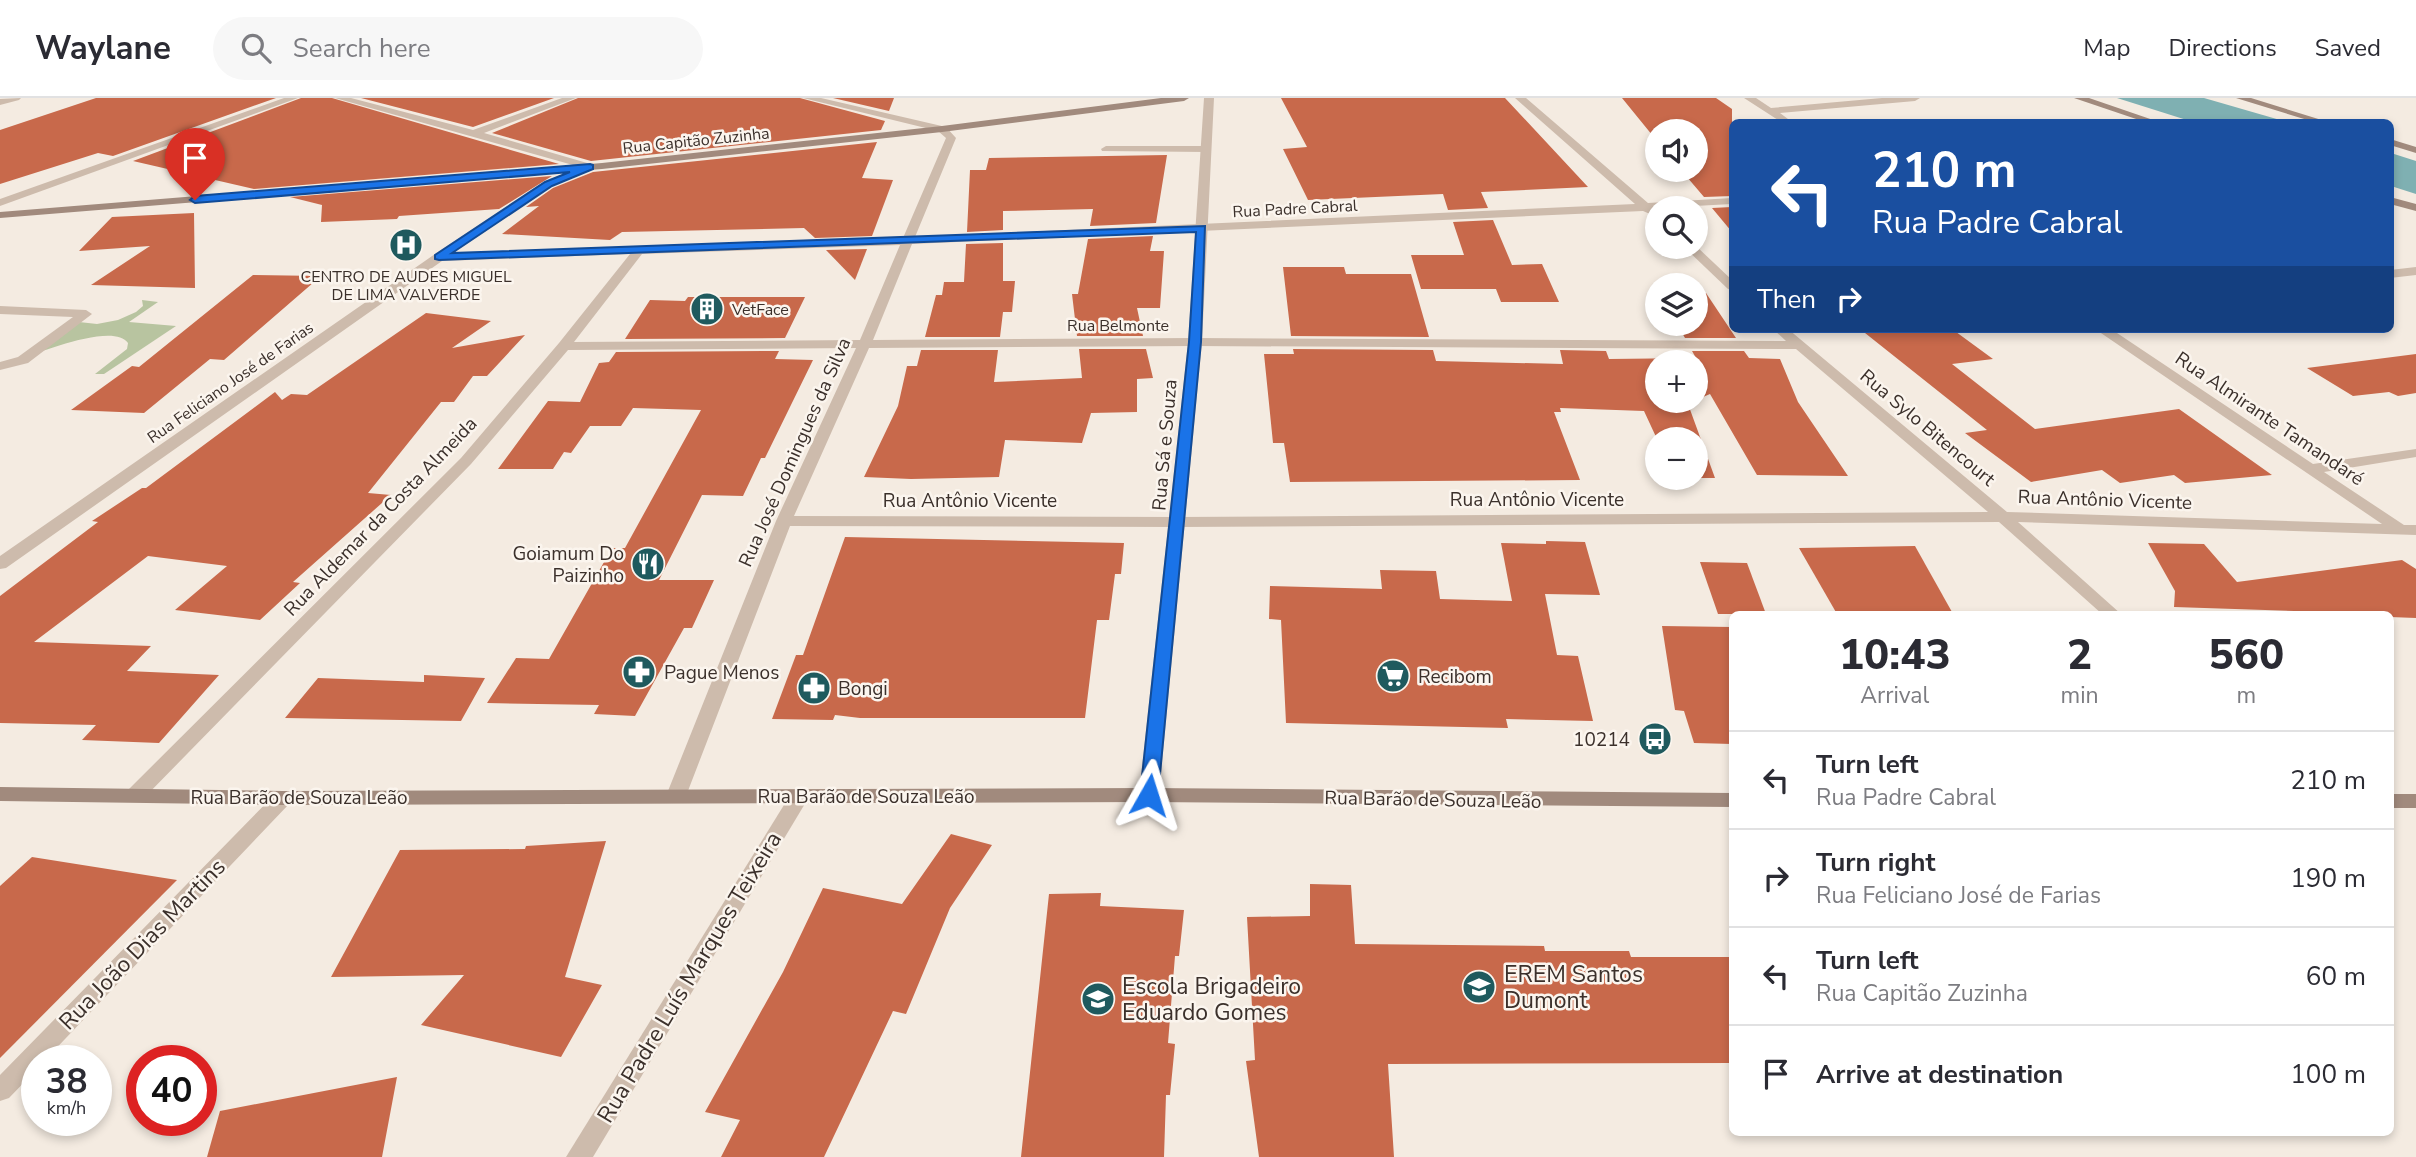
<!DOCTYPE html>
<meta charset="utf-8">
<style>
:root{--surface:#fff;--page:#f7f7f7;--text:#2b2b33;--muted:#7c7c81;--line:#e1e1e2}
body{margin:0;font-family:"Nunito Sans",sans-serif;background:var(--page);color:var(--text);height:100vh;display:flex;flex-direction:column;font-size:26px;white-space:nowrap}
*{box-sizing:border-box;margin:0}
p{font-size:23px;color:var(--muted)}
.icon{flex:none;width:38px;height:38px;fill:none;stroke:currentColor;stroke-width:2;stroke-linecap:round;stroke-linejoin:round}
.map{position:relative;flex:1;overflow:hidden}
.details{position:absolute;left:1729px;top:513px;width:665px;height:525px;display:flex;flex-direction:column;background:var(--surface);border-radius:10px;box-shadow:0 4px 10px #0003}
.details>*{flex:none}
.top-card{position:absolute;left:1729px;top:21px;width:665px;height:214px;border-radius:10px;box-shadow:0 4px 10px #0003;background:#1a4fa0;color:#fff;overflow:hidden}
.tools{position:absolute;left:1645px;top:21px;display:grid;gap:14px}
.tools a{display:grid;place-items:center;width:63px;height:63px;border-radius:50%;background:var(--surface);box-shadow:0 4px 10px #0003;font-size:35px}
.speed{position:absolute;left:21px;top:947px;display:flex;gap:14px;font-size:35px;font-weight:700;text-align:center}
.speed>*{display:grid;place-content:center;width:91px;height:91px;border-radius:50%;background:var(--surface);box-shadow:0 4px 10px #0003;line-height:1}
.speed small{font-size:18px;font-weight:400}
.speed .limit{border:10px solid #d22;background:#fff;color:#111}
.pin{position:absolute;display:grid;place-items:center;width:60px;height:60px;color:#fff;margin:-72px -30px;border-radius:50% 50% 50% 0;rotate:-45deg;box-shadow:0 0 7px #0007}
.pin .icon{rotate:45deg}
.me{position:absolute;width:77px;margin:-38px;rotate:6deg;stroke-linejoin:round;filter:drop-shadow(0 0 5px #0008)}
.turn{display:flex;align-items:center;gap:24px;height:147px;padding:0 28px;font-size:32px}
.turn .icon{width:91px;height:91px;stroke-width:2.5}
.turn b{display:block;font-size:49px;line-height:60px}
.then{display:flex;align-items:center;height:66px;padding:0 28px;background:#0003;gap:14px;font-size:26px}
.eta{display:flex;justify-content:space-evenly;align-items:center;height:119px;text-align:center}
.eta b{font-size:42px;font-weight:800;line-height:49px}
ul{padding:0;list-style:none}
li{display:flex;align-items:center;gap:21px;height:98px;padding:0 28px;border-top:2px solid var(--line)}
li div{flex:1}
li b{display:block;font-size:26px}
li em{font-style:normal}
header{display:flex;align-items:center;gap:42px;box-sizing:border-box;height:98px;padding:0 35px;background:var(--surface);border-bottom:2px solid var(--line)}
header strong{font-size:33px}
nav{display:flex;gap:38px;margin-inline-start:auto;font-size:24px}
.search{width:490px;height:63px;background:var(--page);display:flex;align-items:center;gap:18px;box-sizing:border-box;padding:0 24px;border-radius:38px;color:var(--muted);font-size:26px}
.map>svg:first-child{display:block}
</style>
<header>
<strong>Waylane</strong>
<div class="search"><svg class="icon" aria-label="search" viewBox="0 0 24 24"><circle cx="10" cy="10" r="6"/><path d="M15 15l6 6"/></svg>Search here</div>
<nav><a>Map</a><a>Directions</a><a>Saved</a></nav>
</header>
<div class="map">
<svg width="2416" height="1059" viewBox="0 0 2416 1059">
<rect width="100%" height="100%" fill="#f4ebe1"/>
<!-- green -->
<path fill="#b8c4a0" d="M 142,202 L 158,204 L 129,224 L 176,228 L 104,276 L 95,276 L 127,251 L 128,245 C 114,224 41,254 19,261 L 79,224 L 97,226 L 118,222 L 136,214 L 143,208 Z"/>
<!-- water -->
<g fill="#7fb0b2">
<path d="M 2117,0 L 2204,0 L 2287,24 L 2193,24 Z"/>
<path d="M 2391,55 L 2416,63 L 2416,96 L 2391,88 Z"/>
</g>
<!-- building -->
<g fill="#c8694b">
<path d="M 96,0 L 276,0 L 113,58 L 98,55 L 0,86 L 0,32 Z"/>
<path d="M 301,0 L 332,0 L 559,66 L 254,91 L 133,63 Z"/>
<path d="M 361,0 L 554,0 L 473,29 Z"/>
<path d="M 578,0 L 800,0 L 885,23 L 881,32 L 591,63 L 492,35 Z"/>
<path d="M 833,0 L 894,0 L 889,13 Z"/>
<path d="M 1281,0 L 1505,0 L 1588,89 L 1481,94 L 1488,110 L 1448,112 L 1443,96 L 1308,102 L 1283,51 L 1307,49 Z"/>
<path d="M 1622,0 L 1716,0 L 1732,11 L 1732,98 L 1704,99 L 1681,72 L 1696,72 L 1696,33 L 1657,33 L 1657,43 Z"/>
<path d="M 877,44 L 862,80 L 893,82 L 872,138 L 815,140 L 804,130 L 622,134 L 610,142 L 502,136 L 539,108 L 526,109 L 553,90 L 593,74 Z"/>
<path d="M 1167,57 L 1156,125 L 1090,128 L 1093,111 L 1003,113 L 1003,132 L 967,134 L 970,72 L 986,72 L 989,60 Z"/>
<path d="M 552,78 L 499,111 L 399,118 L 397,121 L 321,124 L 322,107 L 290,99 Z"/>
<path d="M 1732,109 L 1732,108 L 1732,134 L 1712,110 Z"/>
<path d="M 194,115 L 195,190 L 91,187 L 150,148 L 79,153 L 112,119 Z"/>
<path d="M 1493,122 L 1512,167 L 1542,166 L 1559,204 L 1501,204 L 1496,191 L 1421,191 L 1411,157 L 1464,157 L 1453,124 Z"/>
<path d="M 1153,138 L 1150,153 L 1164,153 L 1160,210 L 1137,210 L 1143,238 L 1077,238 L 1072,196 L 1078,196 L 1088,141 Z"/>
<path d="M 1003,145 L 1003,183 L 1015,183 L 1012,214 L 1003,214 L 1000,239 L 925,239 L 936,197 L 942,197 L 944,184 L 964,184 L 966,146 Z"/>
<path d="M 867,151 L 855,182 L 826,152 Z"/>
<path d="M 1283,169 L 1344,169 L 1346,176 L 1411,176 L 1429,239 L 1291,238 Z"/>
<path d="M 253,177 L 321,178 L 224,262 L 210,261 L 144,315 L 71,312 L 132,268 L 139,269 Z"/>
<path d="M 1696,195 L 1706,195 L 1736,240 L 1685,240 L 1677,226 L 1696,226 Z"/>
<path d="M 688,199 L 805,199 L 785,240 L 625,241 L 650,202 L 685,203 Z"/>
<path d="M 426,215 L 491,223 L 452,250 L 525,237 L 487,278 L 473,278 L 454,304 L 441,304 L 368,395 L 391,397 L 293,484 L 300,485 L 260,522 L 175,512 L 227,468 L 148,458 L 34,544 L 151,548 L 127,573 L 219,577 L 159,645 L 82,642 L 96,627 L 0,625 L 0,498 L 98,424 L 92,423 L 142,390 L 146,390 L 275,294 L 282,302 L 291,296 L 307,297 Z"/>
<path d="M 1860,231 L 1952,231 L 1993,261 L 1952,266 L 2035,331 L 2179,311 L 2272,377 L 2185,385 L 2174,377 L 2120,385 L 2102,372 L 2031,384 L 1965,335 L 1987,332 Z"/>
<path d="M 1079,251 L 1146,251 L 1153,280 L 1137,281 L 1137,314 L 1091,315 L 1082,345 L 1005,342 L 999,379 L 911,381 L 864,379 L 898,308 L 907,268 L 917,268 L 921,252 L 998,252 L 994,284 L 1082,280 Z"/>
<path d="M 1293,251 L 1433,252 L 1436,263 L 1563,266 L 1560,252 L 1606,253 L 1609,261 L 1696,260 L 1692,253 L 1744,253 L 1749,260 L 1780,261 L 1798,304 L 1848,378 L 1757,377 L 1710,296 L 1696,302 L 1696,264 L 1657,264 L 1657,303 L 1695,303 L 1688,306 L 1715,380 L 1675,380 L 1696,380 L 1696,341 L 1657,341 L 1644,313 L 1560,310 L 1561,314 L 1554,314 L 1580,382 L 1290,384 L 1284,345 L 1273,345 L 1264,256 L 1294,256 Z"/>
<path d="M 779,253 L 775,261 L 813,262 L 765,360 L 761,360 L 743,398 L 702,397 L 659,482 L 714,482 L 692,530 L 684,530 L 635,618 L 594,616 L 599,607 L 487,605 L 516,560 L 549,561 L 612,450 L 625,450 L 701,312 L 633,310 L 621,328 L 590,328 L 571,355 L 564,354 L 553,371 L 498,371 L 548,303 L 580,304 L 599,265 L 609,264 L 616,254 Z"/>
<path d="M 2416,256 L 2416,295 L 2398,298 L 2389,294 L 2353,298 L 2307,270 Z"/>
<path d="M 845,439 L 1124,445 L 1121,476 L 1115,476 L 1109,522 L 1097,522 L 1085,620 L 860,620 L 835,617 L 833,622 L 772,621 L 796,557 L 803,557 Z"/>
<path d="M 1546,443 L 1585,444 L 1600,497 L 1545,496 L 1557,557 L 1578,558 L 1593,623 L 1506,621 L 1508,630 L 1286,625 L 1281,522 L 1269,521 L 1270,488 L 1382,491 L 1380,472 L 1436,473 L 1440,501 L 1512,503 L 1501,445 L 1546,446 Z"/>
<path d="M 2148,445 L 2204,446 L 2237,484 L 2402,462 L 2416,471 L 2416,520 L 2390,519 L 2390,516 L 2174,509 L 2175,493 Z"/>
<path d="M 1915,448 L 1952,514 L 1837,516 L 1799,450 Z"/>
<path d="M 1700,464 L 1747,465 L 1766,516 L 1718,516 Z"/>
<path d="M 1662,528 L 1732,529 L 1732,646 L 1694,645 L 1684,613 L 1675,612 Z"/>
<path d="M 424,577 L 485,580 L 461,623 L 285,620 L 318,580 L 424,584 Z"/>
<path d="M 951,736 L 992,747 L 950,810 L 906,916 L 893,913 L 824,1059 L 721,1059 L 740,1022 L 705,1014 L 783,874 L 823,790 L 902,806 Z"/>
<path d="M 606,743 L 565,879 L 602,887 L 561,959 L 421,927 L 464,877 L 331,879 L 400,752 L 525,751 L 526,748 Z"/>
<path d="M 32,759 L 177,782 L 0,960 L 0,788 Z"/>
<path d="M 1310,786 L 1351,787 L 1355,846 L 1544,848 L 1545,853 L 1629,853 L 1631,859 L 1732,859 L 1732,965 L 1388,966 L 1394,1059 L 1259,1059 L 1246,963 L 1255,962 L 1247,819 L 1310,818 Z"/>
<path d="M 1101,795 L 1100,808 L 1184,812 L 1179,858 L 1175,858 L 1168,945 L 1175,946 L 1170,997 L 1166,997 L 1164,1059 L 1021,1059 L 1049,796 Z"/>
<path d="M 397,979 L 382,1059 L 207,1059 L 220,1013 Z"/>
</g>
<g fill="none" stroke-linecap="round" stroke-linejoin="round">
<!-- minor -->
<g fill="#cdbbac" fill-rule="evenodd">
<path d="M 284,0 L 298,0 L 0,108 L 0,101 Z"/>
<path d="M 335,0 L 351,0 L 473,32 L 562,0 L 576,0 L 484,35 L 594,67 L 594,71 L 552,88 L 453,155 L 903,140 L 946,40 L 938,33 L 803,0 L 821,0 L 946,29 L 956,40 L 915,139 L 1635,106 L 1515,0 L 1526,0 L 1648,105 L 1732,100 L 1732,106 L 1657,110 L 1650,116 L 1643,113 L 912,146 L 873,242 L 1195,240 L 1786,243 L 1773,231 L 1788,231 L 2007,414 L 2382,426 L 2095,231 L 2111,231 L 2313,366 L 2416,351 L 2416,359 L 2324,374 L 2404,427 L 2416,427 L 2416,437 L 2018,424 L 2121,516 L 2102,516 L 1999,424 L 1178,429 L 790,428 L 686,698 L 683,703 L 669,703 L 666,698 L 776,423 L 856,250 L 568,252 L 471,366 L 141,703 L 127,703 L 124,698 L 127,693 L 461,360 L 559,245 L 630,156 L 442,163 L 6,470 L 0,471 L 0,458 L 435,156 L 544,84 L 580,69 ZM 900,147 L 860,242 L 574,244 L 642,156 ZM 1195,248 L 1796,251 L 1988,414 L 1178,419 L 794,418 L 869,250 Z"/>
<path d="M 1744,0 L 1756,0 L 1771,10 L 1882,0 L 1920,0 L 1915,3 L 1780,15 L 1792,24 L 1781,24 Z"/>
<path d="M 1106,48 L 1206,48 L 1211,51 L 1206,54 L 1102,53 L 1101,51 Z"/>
<path d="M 1696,148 L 1732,182 L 1732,192 L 1728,191 L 1684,149 Z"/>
<path d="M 2416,169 L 2416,177 L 2390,180 L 2390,172 Z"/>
<path d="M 0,208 L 86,212 L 92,216 L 28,265 L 0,272 L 0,264 L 18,259 L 73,219 L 0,216 Z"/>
<path d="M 799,692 L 806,694 L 809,699 L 593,1059 L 566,1059 L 792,694 Z"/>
<path d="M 283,693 L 290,695 L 293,700 L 290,705 L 45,962 L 37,962 L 37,971 L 9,1000 L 0,1003 L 0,977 L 276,695 Z"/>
</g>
<!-- tertiary -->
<g fill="#cdbbac" fill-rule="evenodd">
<path d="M 21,0 L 19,2 L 0,7 L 0,1 Z"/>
<path d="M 1204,0 L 1214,0 L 1202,244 L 1159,697 L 1156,702 L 1142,702 L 1139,697 L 1188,244 Z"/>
</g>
<!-- secondary -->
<g fill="#a18a7d" fill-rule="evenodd">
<path d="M 1161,0 L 1189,0 L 1184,3 L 942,34 L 602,71 L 0,120 L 0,114 L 602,65 L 942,28 Z"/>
<path d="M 2074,0 L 2089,0 L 2159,24 L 2145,24 Z"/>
<path d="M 2236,0 L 2251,0 L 2328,24 L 2314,24 Z"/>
<path d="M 2390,41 L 2416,49 L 2416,55 L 2390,47 Z"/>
<path d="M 2390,99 L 2416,106 L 2416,113 L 2390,106 Z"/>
<path d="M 0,689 L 283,693 L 1149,690 L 1732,695 L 1732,709 L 1149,704 L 283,707 L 0,703 Z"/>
<rect x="2390" y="696" width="26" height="14"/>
</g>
</g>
<!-- route -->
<path fill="#1a73e8" stroke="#114b97" stroke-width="2" d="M 590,66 L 593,67 L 593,71 L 552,88 L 452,155 L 1205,128 L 1201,244 L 1158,697 L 1155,702 L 1143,702 L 1140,697 L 1189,244 L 1196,134 L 439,162 L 435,161 L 435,157 L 545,84 L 570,74 L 195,105 L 190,102 L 195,98 Z"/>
<!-- icons -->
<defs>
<symbol id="hospital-disc" viewBox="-11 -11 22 22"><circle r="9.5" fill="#1f5a5e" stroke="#fbf5ee"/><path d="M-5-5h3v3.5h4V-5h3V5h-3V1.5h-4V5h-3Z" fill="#fff"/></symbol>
<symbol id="building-disc" viewBox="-11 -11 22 22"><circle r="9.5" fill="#1f5a5e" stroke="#fbf5ee"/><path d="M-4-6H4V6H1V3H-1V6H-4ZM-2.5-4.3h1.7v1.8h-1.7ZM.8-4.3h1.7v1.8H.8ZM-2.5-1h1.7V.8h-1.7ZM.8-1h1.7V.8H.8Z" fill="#fff"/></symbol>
<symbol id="restaurant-disc" viewBox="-11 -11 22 22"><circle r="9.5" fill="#1f5a5e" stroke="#fbf5ee"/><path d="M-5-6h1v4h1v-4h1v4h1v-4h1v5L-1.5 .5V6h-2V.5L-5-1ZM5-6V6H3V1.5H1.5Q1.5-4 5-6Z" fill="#fff"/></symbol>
<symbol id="pharmacy-disc" viewBox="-11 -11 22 22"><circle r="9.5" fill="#1f5a5e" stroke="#fbf5ee"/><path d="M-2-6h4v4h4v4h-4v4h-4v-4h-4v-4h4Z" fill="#fff"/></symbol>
<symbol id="supermarket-disc" viewBox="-11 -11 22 22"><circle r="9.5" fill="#1f5a5e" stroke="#fbf5ee"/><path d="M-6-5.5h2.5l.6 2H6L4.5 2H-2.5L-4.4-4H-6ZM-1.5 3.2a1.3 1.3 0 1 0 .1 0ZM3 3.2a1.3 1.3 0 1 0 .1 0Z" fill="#fff"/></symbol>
<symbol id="bus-disc" viewBox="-11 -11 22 22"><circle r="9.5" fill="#1f5a5e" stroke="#fbf5ee"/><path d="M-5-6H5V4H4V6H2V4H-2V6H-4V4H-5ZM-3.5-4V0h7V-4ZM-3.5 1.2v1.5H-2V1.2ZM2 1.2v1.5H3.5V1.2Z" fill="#fff"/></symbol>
<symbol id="school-disc" viewBox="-11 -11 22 22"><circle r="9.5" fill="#1f5a5e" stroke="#fbf5ee"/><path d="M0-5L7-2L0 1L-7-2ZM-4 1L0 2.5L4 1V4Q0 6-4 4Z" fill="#fff"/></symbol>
</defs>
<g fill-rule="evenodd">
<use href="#hospital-disc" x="387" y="128" width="38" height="38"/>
<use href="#building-disc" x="688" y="192" width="38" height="38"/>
<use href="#restaurant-disc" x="629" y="447" width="38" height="38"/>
<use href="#pharmacy-disc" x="620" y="555" width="38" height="38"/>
<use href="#supermarket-disc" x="1374" y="559" width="38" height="38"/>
<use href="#pharmacy-disc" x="795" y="571" width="38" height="38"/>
<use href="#bus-disc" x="1636" y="622" width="38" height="38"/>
<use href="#school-disc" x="1460" y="870" width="38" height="38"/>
<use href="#school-disc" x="1079" y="882" width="38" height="38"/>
</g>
<g text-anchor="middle" stroke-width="5" stroke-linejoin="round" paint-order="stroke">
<!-- far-street labels -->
<g font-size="16" fill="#3b302b" stroke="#fbf5ee">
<text transform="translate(696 42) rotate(-6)" y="6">Rua Capitão Zuzinha</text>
<text transform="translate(1295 110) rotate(-3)" y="6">Rua Padre Cabral</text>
<text x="1118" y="233">Rua Belmonte</text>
<text transform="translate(230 284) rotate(-35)" y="6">Rua Feliciano José de Farias</text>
</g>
<!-- far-poi labels -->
<g font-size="16" fill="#3b302b" stroke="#fbf5ee">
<text x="406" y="184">CENTRO DE AUDES MIGUEL<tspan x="406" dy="18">DE LIMA VALVERDE</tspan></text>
<text x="732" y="217" text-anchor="start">VetFace</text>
</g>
<!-- street labels -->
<g font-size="19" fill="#3b302b" stroke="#fbf5ee">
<text transform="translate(2270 320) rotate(34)" y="7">Rua Almirante Tamandaré</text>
<text transform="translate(1928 329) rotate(40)" y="7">Rua Sylo Bitencourt</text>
<text transform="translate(1164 347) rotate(-85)" y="7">Rua Sá e Souza</text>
<text transform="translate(794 354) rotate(-66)" y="7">Rua José Domingues da Silva</text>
<text x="1537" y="408">Rua Antônio Vicente</text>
<text transform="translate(2105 401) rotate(2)" y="7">Rua Antônio Vicente</text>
<text x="970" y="409">Rua Antônio Vicente</text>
<text transform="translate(380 418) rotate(-46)" y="7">Rua Aldemar da Costa Almeida</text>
<text x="866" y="705">Rua Barão de Souza Leão</text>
<text x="299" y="706">Rua Barão de Souza Leão</text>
<text transform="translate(1433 701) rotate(1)" y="7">Rua Barão de Souza Leão</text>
</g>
<!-- poi labels -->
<g font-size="19" fill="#3b302b" stroke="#fbf5ee" text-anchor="start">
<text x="624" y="462" text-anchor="end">Goiamum Do<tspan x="624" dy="22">Paizinho</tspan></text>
<text x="664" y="581">Pague Menos</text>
<text x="1418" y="585">Recibom</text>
<text x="838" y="597">Bongi</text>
<text x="1630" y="648" text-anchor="end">10214</text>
</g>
<!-- near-street labels -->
<g font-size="23" fill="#3b302b" stroke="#fbf5ee">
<text transform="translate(142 846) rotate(-46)" y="8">Rua João Dias Martins</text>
<text transform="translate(689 879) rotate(-59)" y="8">Rua Padre Luís Marques Teixeira</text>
</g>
<!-- near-poi labels -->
<g font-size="23" fill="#3b302b" stroke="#fbf5ee" text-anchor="start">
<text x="1504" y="884">EREM Santos<tspan x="1504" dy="26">Dumont</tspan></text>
<text x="1122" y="896">Escola Brigadeiro<tspan x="1122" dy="26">Eduardo Gomes</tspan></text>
</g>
</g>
</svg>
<div class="tools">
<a><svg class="icon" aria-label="sound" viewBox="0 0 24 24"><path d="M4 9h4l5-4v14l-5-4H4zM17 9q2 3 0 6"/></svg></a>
<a><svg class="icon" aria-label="search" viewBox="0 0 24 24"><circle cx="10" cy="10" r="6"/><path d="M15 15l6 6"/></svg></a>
<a><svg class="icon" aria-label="layers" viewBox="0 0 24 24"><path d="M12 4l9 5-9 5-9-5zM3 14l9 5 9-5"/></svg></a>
<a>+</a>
<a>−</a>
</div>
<div class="speed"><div>38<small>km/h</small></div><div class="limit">40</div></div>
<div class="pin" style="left:195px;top:102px;background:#d93025"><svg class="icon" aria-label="arrive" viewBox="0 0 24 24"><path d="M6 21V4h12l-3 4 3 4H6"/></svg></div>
<svg class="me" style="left:1149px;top:697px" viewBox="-20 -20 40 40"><path d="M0-17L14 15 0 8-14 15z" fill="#1a73e8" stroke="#fff" stroke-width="4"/></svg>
<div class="top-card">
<div class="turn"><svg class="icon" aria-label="left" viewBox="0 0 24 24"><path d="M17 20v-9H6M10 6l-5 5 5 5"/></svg><div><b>210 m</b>Rua Padre Cabral</div></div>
<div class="then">Then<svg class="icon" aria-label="right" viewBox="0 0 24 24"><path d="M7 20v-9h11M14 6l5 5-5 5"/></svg></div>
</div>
<section class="details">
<div class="eta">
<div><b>10:43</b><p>Arrival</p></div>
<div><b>2</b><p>min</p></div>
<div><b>560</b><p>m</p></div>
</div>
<ul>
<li><svg class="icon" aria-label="left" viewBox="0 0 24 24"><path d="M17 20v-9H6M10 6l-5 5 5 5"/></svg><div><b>Turn left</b><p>Rua Padre Cabral</p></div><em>210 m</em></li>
<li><svg class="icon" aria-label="right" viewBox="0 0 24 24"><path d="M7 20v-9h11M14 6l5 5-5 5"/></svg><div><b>Turn right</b><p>Rua Feliciano José de Farias</p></div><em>190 m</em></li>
<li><svg class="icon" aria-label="left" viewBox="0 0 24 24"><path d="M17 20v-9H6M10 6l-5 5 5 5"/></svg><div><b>Turn left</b><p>Rua Capitão Zuzinha</p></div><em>60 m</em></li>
<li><svg class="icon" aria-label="arrive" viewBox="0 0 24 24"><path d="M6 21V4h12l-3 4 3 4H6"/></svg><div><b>Arrive at destination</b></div><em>100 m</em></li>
</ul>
</section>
</div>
